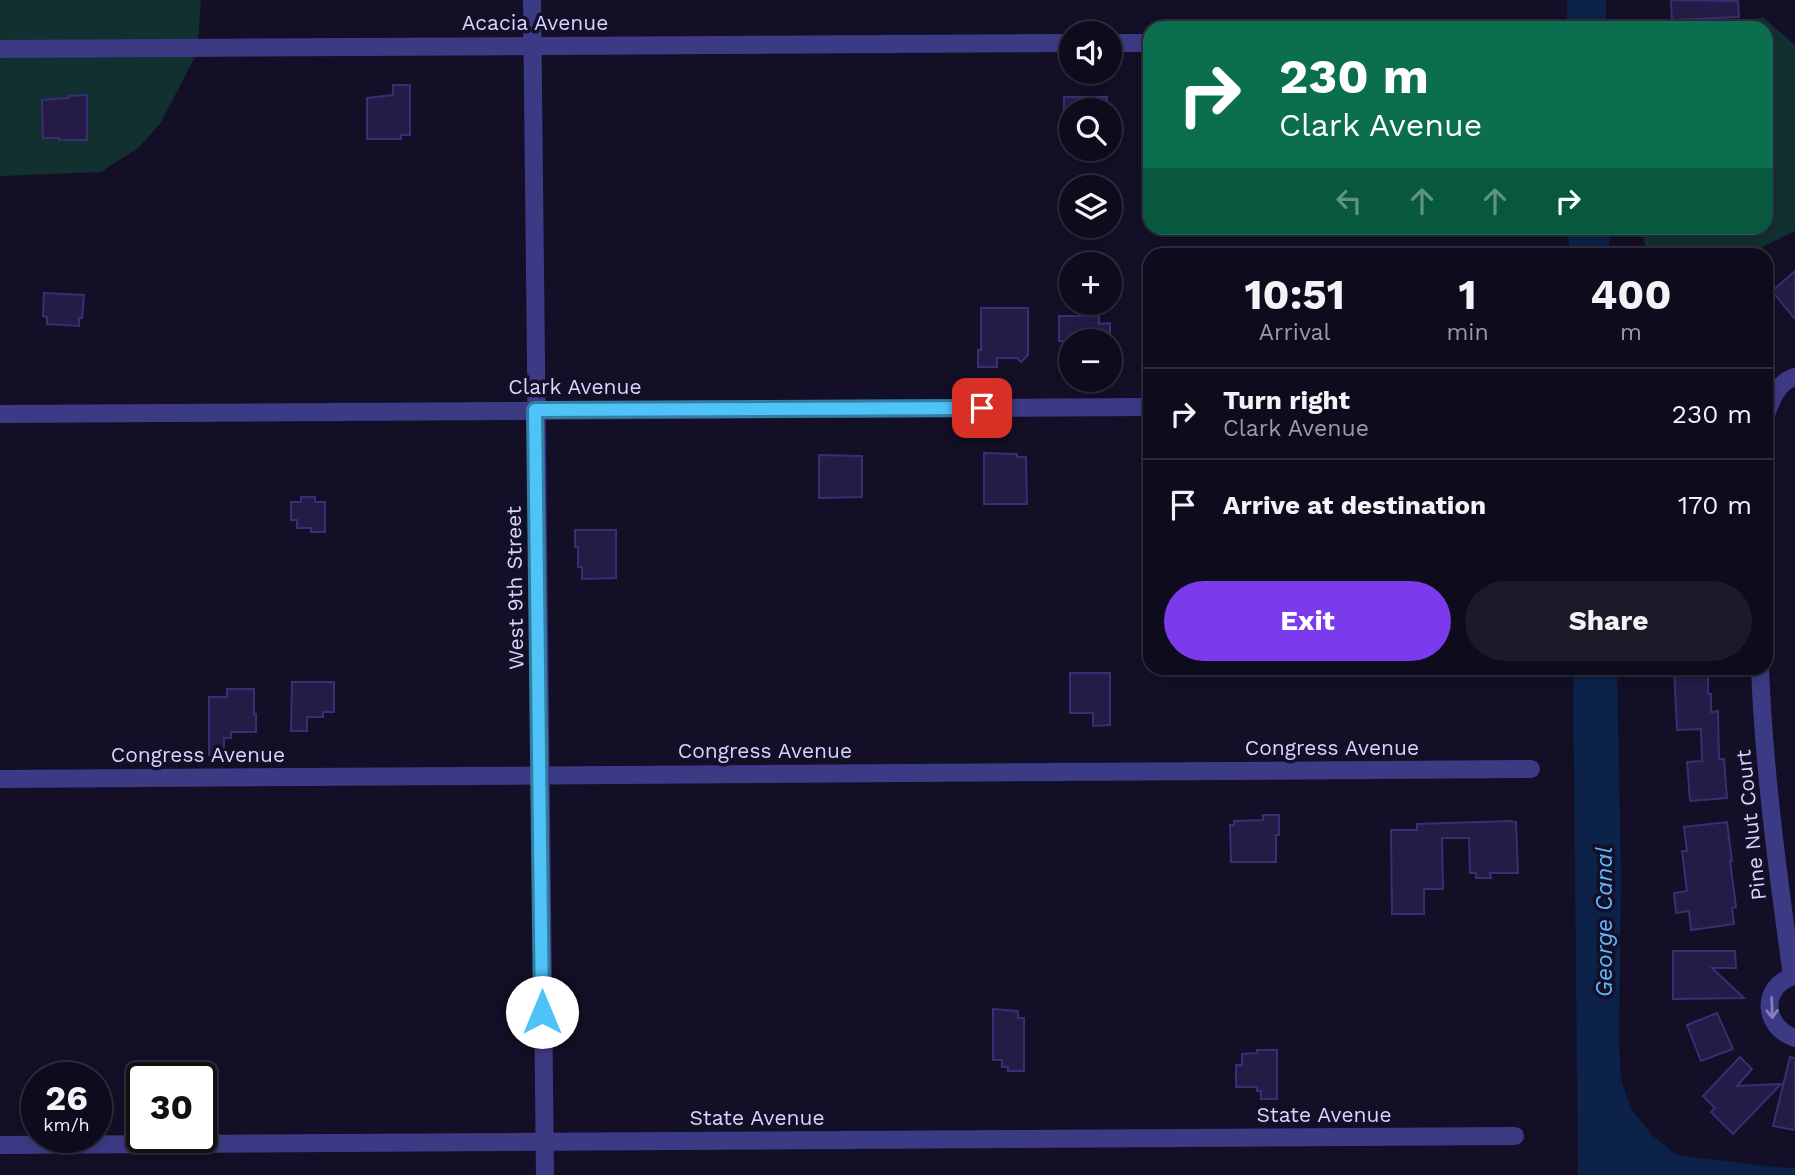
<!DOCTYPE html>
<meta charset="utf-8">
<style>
:root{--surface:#0e0b1c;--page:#1c1929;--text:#f1f3f6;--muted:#9b9ba3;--line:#2e2b3b;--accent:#7c3aed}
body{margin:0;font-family:"Work Sans",sans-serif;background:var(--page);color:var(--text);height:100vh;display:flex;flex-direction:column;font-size:26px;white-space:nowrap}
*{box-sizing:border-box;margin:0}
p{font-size:23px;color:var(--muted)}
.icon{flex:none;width:38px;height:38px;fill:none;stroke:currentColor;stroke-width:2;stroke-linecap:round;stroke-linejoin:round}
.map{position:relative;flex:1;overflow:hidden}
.panel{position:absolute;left:1143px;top:248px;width:630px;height:427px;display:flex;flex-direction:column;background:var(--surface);border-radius:21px;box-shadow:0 4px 10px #0003,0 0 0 2px var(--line)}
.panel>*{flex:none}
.top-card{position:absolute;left:1143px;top:21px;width:630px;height:214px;border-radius:21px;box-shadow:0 4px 10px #0003,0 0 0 2px var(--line);background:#0b6e4f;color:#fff;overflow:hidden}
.tools{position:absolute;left:1059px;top:21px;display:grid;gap:14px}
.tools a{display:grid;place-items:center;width:63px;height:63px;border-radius:50%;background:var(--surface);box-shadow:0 4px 10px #0003,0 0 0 2px var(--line);font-size:35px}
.speed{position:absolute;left:21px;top:1062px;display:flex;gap:14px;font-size:35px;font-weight:700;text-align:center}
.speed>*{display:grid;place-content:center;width:91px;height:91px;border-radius:50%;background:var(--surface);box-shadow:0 4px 10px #0003,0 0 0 2px var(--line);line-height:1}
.speed small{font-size:18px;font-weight:400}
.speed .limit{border:4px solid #111;border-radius:10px;background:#fff;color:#111}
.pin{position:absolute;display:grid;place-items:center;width:60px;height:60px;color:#fff;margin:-30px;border-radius:14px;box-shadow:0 4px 10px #0006}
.me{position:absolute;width:77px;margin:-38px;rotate:0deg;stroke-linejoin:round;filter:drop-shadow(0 0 5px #0008)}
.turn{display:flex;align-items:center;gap:24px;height:147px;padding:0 21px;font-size:32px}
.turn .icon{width:91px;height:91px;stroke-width:2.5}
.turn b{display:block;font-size:49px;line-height:60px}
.lanes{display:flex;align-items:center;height:66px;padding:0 21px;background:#0003;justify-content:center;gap:35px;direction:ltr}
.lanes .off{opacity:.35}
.eta{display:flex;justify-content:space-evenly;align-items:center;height:119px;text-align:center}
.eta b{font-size:42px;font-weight:700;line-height:49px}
.cta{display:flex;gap:14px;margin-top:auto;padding:14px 21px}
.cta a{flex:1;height:80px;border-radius:42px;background:var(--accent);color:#fff;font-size:28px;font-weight:700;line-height:80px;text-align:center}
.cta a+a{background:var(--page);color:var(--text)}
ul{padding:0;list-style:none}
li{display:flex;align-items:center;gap:21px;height:91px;padding:0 21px;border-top:2px solid var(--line)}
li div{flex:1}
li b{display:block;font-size:26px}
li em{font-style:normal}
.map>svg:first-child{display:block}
</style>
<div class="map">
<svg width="1795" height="1175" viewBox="0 0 1795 1175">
<rect width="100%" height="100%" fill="#130f26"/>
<!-- green -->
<g fill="#12302f">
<path d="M 0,0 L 201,0 L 197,53 L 160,124 L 138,148 L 101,172 L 0,176 Z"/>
<path d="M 1763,17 L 1795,45 L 1795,231 L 1758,249 L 1733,255 L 1657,256 L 1646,247 L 1640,228 L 1766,228 L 1766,28 L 1725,28 Z"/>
</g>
<!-- water -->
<g fill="#0c2248">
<rect x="1567" y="0" width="39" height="28"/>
<path d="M 1569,228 L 1609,228 L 1610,255 L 1569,255 Z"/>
<path d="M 1573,669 L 1617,669 L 1621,875 L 1619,1040 L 1621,1079 L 1630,1107 L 1652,1135 L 1676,1155 L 1774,1167 L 1795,1168 L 1795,1175 L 1578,1175 Z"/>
</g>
<!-- building -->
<g fill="#241b47" stroke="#3b2d73" stroke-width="2">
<path d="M 1671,0 L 1738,1 L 1739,17 L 1672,20 Z"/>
<path d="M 393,85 L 410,85 L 410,135 L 401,135 L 401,139 L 367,139 L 367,98 L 393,95 Z"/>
<path d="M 87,95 L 87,140 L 59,140 L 59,138 L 43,138 L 42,100 L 69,98 L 69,96 Z"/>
<rect x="1064" y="97" width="43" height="13"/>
<path d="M 1795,271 L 1795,319 L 1772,291 Z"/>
<path d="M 44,293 L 84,295 L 82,318 L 79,318 L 79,326 L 47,324 L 47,317 L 43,316 Z"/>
<path d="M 981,308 L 1028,308 L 1028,355 L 1021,362 L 1017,358 L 997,358 L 997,367 L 978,367 L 978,350 L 981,350 Z"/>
<path d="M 1059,316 L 1099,316 L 1099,324 L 1110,323 L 1110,341 L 1059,341 Z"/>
<path d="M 984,453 L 1017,454 L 1017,457 L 1026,457 L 1027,504 L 984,504 Z"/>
<path d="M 819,455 L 862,456 L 862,497 L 819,498 Z"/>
<path d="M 301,497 L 315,497 L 315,502 L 325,502 L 325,532 L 311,532 L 311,528 L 297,528 L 297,520 L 291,520 L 291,502 L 301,502 Z"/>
<path d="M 575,530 L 616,530 L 616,578 L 582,579 L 582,567 L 578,567 L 578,547 L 575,547 Z"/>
<path d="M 1674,668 L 1708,668 L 1708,694 L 1711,694 L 1711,712 L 1718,711 L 1719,759 L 1724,759 L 1727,798 L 1690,801 L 1687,762 L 1702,761 L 1701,729 L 1677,730 Z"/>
<path d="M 1070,673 L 1110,673 L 1110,725 L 1093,726 L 1093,713 L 1070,713 Z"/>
<path d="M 292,682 L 334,682 L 334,712 L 323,712 L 323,717 L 307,717 L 307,731 L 291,731 Z"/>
<path d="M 227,689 L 254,689 L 254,714 L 256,714 L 256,732 L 231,732 L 231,738 L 224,738 L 224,755 L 209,755 L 209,697 L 227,697 Z"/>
<path d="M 1263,815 L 1279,815 L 1279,835 L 1276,835 L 1276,862 L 1231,862 L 1230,825 L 1234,825 L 1234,821 L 1263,820 Z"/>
<path d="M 1511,821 L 1516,822 L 1518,873 L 1490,873 L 1491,878 L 1476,878 L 1476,873 L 1470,873 L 1469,838 L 1442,838 L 1443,889 L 1424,889 L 1424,914 L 1392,914 L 1391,830 L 1417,830 L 1417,824 Z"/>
<path d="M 1727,822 L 1732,861 L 1730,861 L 1736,907 L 1732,908 L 1734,924 L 1691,930 L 1689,911 L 1676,913 L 1674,893 L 1687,891 L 1682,851 L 1687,851 L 1684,827 Z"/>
<path d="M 1673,951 L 1735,951 L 1736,968 L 1712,968 L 1744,998 L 1673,999 Z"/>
<path d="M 993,1009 L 1018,1011 L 1018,1018 L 1024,1018 L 1024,1071 L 1008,1071 L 1008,1067 L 1002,1067 L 1002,1060 L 993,1060 Z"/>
<path d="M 1717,1013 L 1733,1049 L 1701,1061 L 1687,1025 Z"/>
<path d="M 1257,1050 L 1277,1050 L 1277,1099 L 1261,1099 L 1261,1091 L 1257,1091 L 1257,1087 L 1236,1087 L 1236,1065 L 1242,1065 L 1242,1054 L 1257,1053 Z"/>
<path d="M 1740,1057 L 1752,1069 L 1737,1086 L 1781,1084 L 1733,1134 L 1711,1112 L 1715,1108 L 1703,1096 Z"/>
<path d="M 1790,1057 L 1795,1058 L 1795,1130 L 1773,1126 Z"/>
</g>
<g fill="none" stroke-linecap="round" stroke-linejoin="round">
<!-- minor -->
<g stroke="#3d3a85" stroke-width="18">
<path d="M 532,0 L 545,1175"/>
<path d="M 1110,43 L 1150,43"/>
<path d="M 0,49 L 1071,43"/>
<path d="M 0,414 L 1150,407"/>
<path d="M 1766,415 C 1771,400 1778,382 1795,377"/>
<path d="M 1760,668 C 1764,772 1778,874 1792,976"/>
<path d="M 0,779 L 1531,769"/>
<path d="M 1795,976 C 1760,985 1762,1027 1795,1038"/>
<path d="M 0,1145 L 1515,1136"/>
</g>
</g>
<!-- one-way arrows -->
<defs><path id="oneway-shaft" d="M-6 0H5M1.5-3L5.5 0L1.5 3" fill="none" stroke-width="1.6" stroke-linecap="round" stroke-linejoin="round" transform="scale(1.75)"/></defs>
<use stroke="#837fbc" href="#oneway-shaft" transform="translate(1772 1008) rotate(88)"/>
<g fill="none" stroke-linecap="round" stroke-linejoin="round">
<defs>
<path id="route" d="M 542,1012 L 535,410 L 982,408"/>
</defs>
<!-- route casing -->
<use href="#route" stroke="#337fa1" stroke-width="18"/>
<!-- route -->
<use href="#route" stroke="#4fc3f7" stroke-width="12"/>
</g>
<g text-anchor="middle" stroke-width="7" stroke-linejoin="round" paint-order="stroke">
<!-- street labels -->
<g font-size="21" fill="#d9d4ff" stroke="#130f26">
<text x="535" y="30">Acacia Avenue</text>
<text x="575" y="394">Clark Avenue</text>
<text transform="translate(515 588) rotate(-91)" y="7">West 9th Street</text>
<text x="1332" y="755">Congress Avenue</text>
<text x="765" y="758">Congress Avenue</text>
<text x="198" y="762">Congress Avenue</text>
<text transform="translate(1751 825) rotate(-96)" y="7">Pine Nut Court</text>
<text x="1324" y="1122">State Avenue</text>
<text x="757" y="1125">State Avenue</text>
</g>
<!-- water labels -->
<g font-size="23" font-style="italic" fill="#62b6ff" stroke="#130f26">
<text transform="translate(1604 922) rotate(-90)" y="8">George Canal</text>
</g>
</g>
</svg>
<div class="tools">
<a><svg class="icon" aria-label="sound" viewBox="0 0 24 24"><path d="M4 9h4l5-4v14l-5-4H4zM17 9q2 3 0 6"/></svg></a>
<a><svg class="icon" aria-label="search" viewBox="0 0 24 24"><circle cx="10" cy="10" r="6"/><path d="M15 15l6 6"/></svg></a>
<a><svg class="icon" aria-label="layers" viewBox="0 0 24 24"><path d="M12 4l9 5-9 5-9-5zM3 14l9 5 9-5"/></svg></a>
<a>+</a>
<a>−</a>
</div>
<div class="speed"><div>26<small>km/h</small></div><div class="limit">30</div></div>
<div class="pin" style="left:982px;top:408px;background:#d93025"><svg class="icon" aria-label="arrive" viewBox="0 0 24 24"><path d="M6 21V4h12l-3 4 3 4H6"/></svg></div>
<svg class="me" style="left:542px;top:1012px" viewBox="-20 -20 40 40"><circle r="19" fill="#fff"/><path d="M0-13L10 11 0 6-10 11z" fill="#4fc3f7"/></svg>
<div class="top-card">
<div class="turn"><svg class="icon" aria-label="right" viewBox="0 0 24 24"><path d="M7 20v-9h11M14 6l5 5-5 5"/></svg><div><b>230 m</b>Clark Avenue</div></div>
<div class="lanes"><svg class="icon off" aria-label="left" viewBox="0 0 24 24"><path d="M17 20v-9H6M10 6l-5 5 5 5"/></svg><svg class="icon off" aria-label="ahead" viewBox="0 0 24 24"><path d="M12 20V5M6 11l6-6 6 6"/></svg><svg class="icon off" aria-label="ahead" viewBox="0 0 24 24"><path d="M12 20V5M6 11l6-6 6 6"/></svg><svg class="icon" aria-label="right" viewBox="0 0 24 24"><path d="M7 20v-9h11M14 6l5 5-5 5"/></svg></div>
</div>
<section class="panel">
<div class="eta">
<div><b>10:51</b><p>Arrival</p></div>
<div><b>1</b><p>min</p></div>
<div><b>400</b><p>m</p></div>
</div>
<ul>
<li><svg class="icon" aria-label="right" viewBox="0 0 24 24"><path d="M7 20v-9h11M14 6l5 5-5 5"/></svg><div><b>Turn right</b><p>Clark Avenue</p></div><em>230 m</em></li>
<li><svg class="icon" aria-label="arrive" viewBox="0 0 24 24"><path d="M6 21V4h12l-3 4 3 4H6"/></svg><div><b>Arrive at destination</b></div><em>170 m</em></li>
</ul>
<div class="cta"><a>Exit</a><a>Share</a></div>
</section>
</div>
